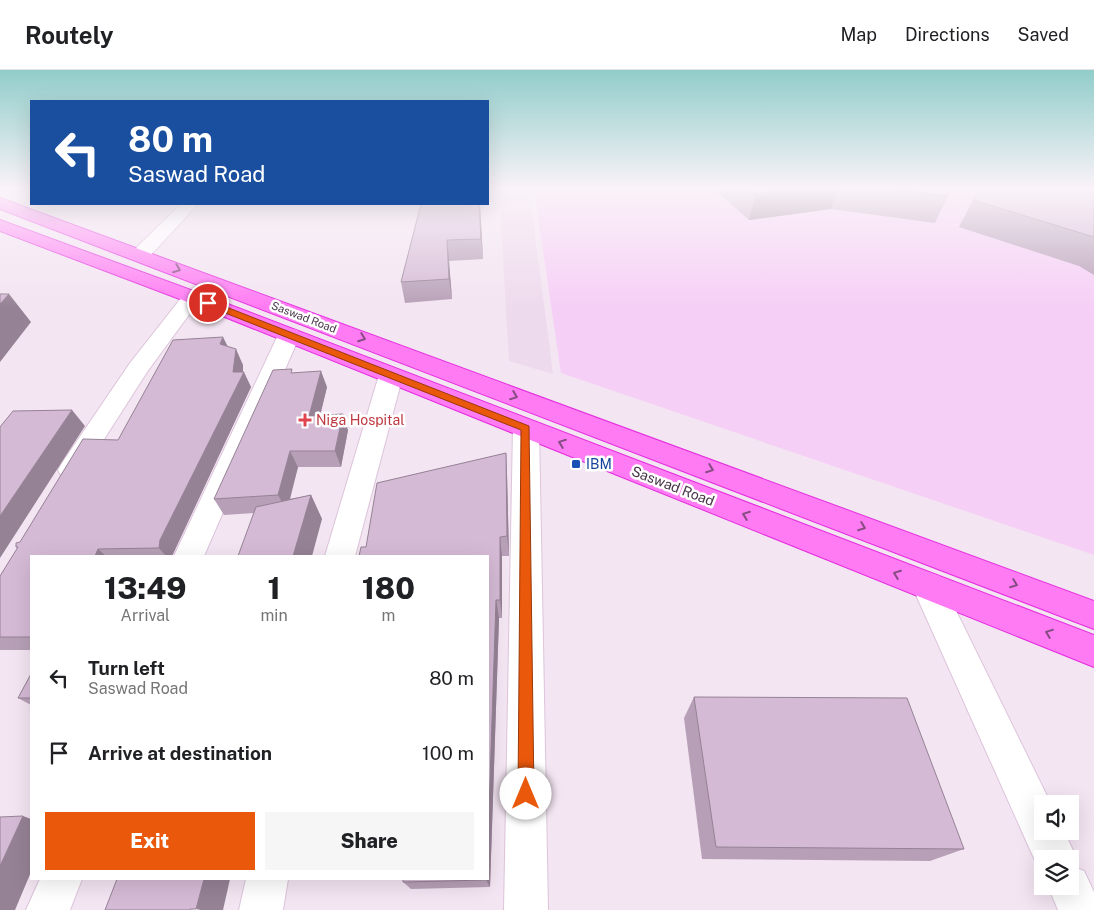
<!DOCTYPE html>
<style>
:root{--surface:#fff;--page:#f6f6f6;--text:#202124;--muted:#757577;--line:#e0e0e0;--accent:#ea580c}
body{margin:0;font-family:"Public Sans",sans-serif;background:var(--page);color:var(--text);height:100vh;display:flex;flex-direction:column;font-size:19px;white-space:nowrap}
*{box-sizing:border-box;margin:0}
p{font-size:16px;color:var(--muted)}
.icon{flex:none;width:28px;height:28px;fill:none;stroke:currentColor;stroke-width:2;stroke-linecap:round;stroke-linejoin:round}
.map{position:relative;flex:1;overflow:hidden}
.sheet{position:absolute;left:30px;top:485px;width:459px;height:325px;display:flex;flex-direction:column;background:var(--surface);border-radius:0px;box-shadow:0 5px 20px #0002}
.sheet>*{flex:none}
.guide{position:absolute;left:30px;top:30px;width:459px;height:105px;border-radius:0px;box-shadow:0 5px 20px #0002;background:#1a4fa0;color:#fff;overflow:hidden}
.tools{position:absolute;left:1034px;top:725px;display:grid;gap:10px}
.tools a{display:grid;place-items:center;width:45px;height:45px;border-radius:0px;background:var(--surface);box-shadow:0 5px 20px #0002;font-size:25px}
.pin{position:absolute;display:grid;place-items:center;width:42px;height:42px;color:#fff;margin:-21px;border:2px solid #fff;border-radius:50%;box-shadow:0 1px 5px #0007}
.me{position:absolute;width:55px;margin:-28px;rotate:0deg;stroke-linejoin:round;filter:drop-shadow(0 0 4px #0008)}
.turn{display:flex;align-items:center;gap:18px;height:105px;padding:0 15px;font-size:22px}
.turn .icon{width:65px;height:65px;stroke-width:2.5}
.turn b{display:block;font-size:35px;line-height:42px}
.eta{display:flex;justify-content:space-evenly;align-items:center;height:85px;text-align:center}
.eta b{font-size:30px;font-weight:800;line-height:35px}
.action{display:flex;gap:10px;margin-top:auto;padding:10px 15px}
.action a{flex:1;height:58px;border-radius:0px;background:var(--accent);color:#fff;font-size:20px;font-weight:800;line-height:58px;text-align:center}
.action a+a{background:var(--page);color:var(--text)}
ul{padding:0;list-style:none}
li{display:flex;align-items:center;gap:15px;height:75px;padding:0 15px}
li div{flex:1}
li b{display:block;font-size:19px}
li em{font-style:normal}
header{display:flex;align-items:center;gap:30px;box-sizing:border-box;height:70px;padding:0 25px;background:var(--surface);border-bottom:1px solid var(--line)}
header strong{font-size:24px}
nav{display:flex;gap:28px;margin-inline-start:auto;font-size:18px}
.map>svg:first-child{display:block}
</style>
<header>
<strong>Routely</strong>
<nav><a>Map</a><a>Directions</a><a>Saved</a></nav>
</header>
<div class="map">
<svg width="1094" height="840" viewBox="0 0 1094 840">
<rect width="100%" height="100%" fill="#f3e5f2"/>
<!-- residential -->
<path fill="#eedaed" d="M 499,119 L 529,119 L 553,304 L 509,291 Z"/>
<!-- commercial -->
<path fill="#f6cff6" d="M 534,119 L 1094,119 L 1094,485 L 561,303 Z"/>
<g fill="none" stroke-linecap="round" stroke-linejoin="round">
<defs>
<g id="minor">
<path d="M 181,134 L 198,134 L 147,189 L 133,189 L 131,185 L 133,181 Z"/>
<path d="M 192,221 L 199,223 L 202,227 L 147,302 L 80,407 L 71,410 L 62,407 L 58,400 L 62,393 L 130,293 L 185,223 Z"/>
<path d="M 289,259 L 297,260 L 300,265 L 204,486 L 174,486 L 278,265 L 281,260 Z"/>
<path d="M 391,298 L 399,300 L 403,305 L 355,486 L 325,486 L 379,305 L 383,300 Z"/>
<path d="M 526,349 L 535,352 L 539,358 L 548,840 L 504,840 L 513,358 L 517,352 Z"/>
<path d="M 928,502 L 939,506 L 1051,734 L 1042,734 L 1042,761 L 1064,761 L 1077,789 L 1074,797 L 1084,801 L 1094,822 L 1094,840 L 1058,840 L 1048,816 L 1070,816 L 1070,789 L 1042,789 L 1041,804 L 912,516 L 917,506 Z"/>
<path d="M 40,809 L 82,809 L 70,840 L 26,840 Z"/>
<path d="M 246,809 L 288,809 L 283,840 L 239,840 Z"/>
</g>
<g id="trunk">
<path d="M 0,128 L 1094,531 L 1094,559 L 0,139 Z"/>
<path d="M 0,150 L 199,223 L 1094,565 L 1094,597 L 185,231 L 0,161 Z"/>
</g>
</defs>
<!-- minor casing -->
<use href="#minor" stroke="#ddc4db" stroke-width="2"/>
<!-- trunk casing -->
<use href="#trunk" stroke="#e42edd" stroke-width="2"/>
<!-- minor -->
<use href="#minor" fill="#fff" fill-rule="evenodd"/>
<!-- trunk -->
<use href="#trunk" fill="#ff7bf3" fill-rule="evenodd"/>
</g>
<!-- wall -->
<g fill="#b7a0b7">
<path d="M 714,119 L 949,119 L 948,126 L 935,153 L 831,139 L 749,150 Z"/>
<path d="M 1094,119 L 1094,205 L 1079,196 L 959,157 L 973,130 Z"/>
<path d="M 421,134 L 480,134 L 483,189 L 449,191 L 452,229 L 405,233 L 401,212 Z"/>
<path d="M 227,276 L 243,295 L 243,302 L 251,317 L 172,486 L 31,486 L 31,580 L 0,580 L 0,506 L 18,479 L 16,477 L 118,370 Z"/>
<path d="M 293,303 L 327,317 L 320,346 L 348,360 L 341,397 L 298,397 L 289,429 L 311,425 L 322,449 L 254,443 L 224,445 L 214,429 Z"/>
<path d="M 506,383 L 507,404 L 509,486 L 502,486 L 502,548 L 499,548 L 490,817 L 411,819 L 403,812 L 488,809 L 366,477 Z"/>
<path d="M 31,604 L 31,635 L 18,628 Z"/>
<path d="M 694,627 L 964,779 L 930,791 L 702,789 L 684,648 Z"/>
</g>
<!-- shaded-wall -->
<g fill="#958295">
<path d="M 790,119 L 838,119 L 831,139 L 749,150 L 756,124 Z"/>
<path d="M 479,134 L 480,134 L 483,189 L 481,169 Z"/>
<path d="M 447,170 L 449,191 L 452,229 L 449,209 Z"/>
<path d="M 9,224 L 31,252 L 0,292 L 0,234 Z"/>
<path d="M 223,267 L 231,283 L 220,274 Z"/>
<path d="M 236,279 L 243,295 L 243,303 L 244,302 L 251,317 L 172,486 L 166,486 L 159,478 L 160,470 Z"/>
<path d="M 321,301 L 327,317 L 316,362 L 309,346 Z"/>
<path d="M 72,340 L 85,356 L 0,488 L 0,446 Z"/>
<path d="M 343,344 L 348,360 L 341,397 L 335,381 Z"/>
<path d="M 290,381 L 298,397 L 287,441 L 278,425 Z"/>
<path d="M 506,383 L 507,404 L 509,486 L 507,466 Z"/>
<path d="M 311,425 L 322,449 L 312,486 L 293,486 Z"/>
<path d="M 500,467 L 502,486 L 502,548 L 500,530 Z"/>
<path d="M 98,479 L 106,486 L 95,486 Z"/>
<path d="M 496,530 L 499,548 L 490,817 L 486,810 L 486,809 L 488,809 L 488,771 Z"/>
<path d="M 23,746 L 31,749 L 31,802 L 15,840 L 0,840 L 0,796 Z"/>
<path d="M 204,809 L 230,809 L 223,840 L 201,840 L 196,839 Z"/>
</g>
<!-- building -->
<g fill="#d5bad5" stroke="#958295">
<path d="M 750,119 L 790,119 L 756,124 Z"/>
<path d="M 892,119 L 949,119 L 948,126 Z"/>
<path d="M 981,119 L 1094,119 L 1094,167 L 973,130 Z"/>
<path d="M 421,134 L 479,134 L 481,169 L 447,170 L 449,209 L 401,212 Z"/>
<path d="M 0,224 L 9,224 L 0,234 Z"/>
<path d="M 223,267 L 220,274 L 236,279 L 233,302 L 244,302 L 160,470 L 159,478 L 98,479 L 95,486 L 31,486 L 31,567 L 0,567 L 0,506 L 18,477 L 16,477 L 16,473 L 20,472 L 83,369 L 118,370 L 173,270 Z"/>
<path d="M 292,299 L 291,303 L 321,301 L 309,346 L 343,344 L 335,381 L 290,381 L 278,425 L 214,429 L 273,300 Z"/>
<path d="M 72,340 L 0,446 L 0,357 L 13,341 Z"/>
<path d="M 506,383 L 507,466 L 500,467 L 500,530 L 496,530 L 488,771 L 488,486 L 359,486 L 361,477 L 366,477 L 377,413 Z"/>
<path d="M 311,425 L 293,486 L 238,486 L 256,437 Z"/>
<path d="M 31,604 L 31,628 L 18,628 Z"/>
<path d="M 694,627 L 907,628 L 964,779 L 716,777 Z"/>
<path d="M 23,746 L 0,796 L 0,747 Z"/>
<path d="M 117,809 L 204,809 L 196,839 L 190,839 L 190,840 L 105,840 Z"/>
<path d="M 403,809 L 486,809 L 486,810 L 403,812 Z"/>
</g>
<!-- one-way arrows -->
<defs><path id="oneway-chevron" d="M-2-3.5L2.5 0L-2 3.5" fill="none" stroke-width="1.6" stroke-linecap="round" stroke-linejoin="round" transform="scale(1.25)"/></defs>
<g stroke="#874d83">
<use href="#oneway-chevron" transform="translate(177 199) rotate(21)"/>
<use href="#oneway-chevron" transform="translate(362 268) rotate(21)"/>
<use href="#oneway-chevron" transform="translate(514 326) rotate(21)"/>
<use href="#oneway-chevron" transform="translate(562 373) rotate(-159)"/>
<use href="#oneway-chevron" transform="translate(710 399) rotate(21)"/>
<use href="#oneway-chevron" transform="translate(746 445) rotate(-159)"/>
<use href="#oneway-chevron" transform="translate(862 457) rotate(21)"/>
<use href="#oneway-chevron" transform="translate(897 504) rotate(-159)"/>
<use href="#oneway-chevron" transform="translate(1014 514) rotate(21)"/>
<use href="#oneway-chevron" transform="translate(1049 563) rotate(-159)"/>
</g>
<!-- sky -->
<linearGradient id="sky" x2="0" y2="1"><stop stop-color="#91cdca"/><stop offset="0.5" stop-color="#faf3f9"/><stop offset="1" stop-color="#faf3f9" stop-opacity="0"/></linearGradient>
<rect width="1094" height="237" fill="url(#sky)"/>
<!-- route -->
<path fill="#ea580c" stroke="#983908" d="M 205,231 L 211,231 L 529,356 L 534,724 L 532,730 L 526,732 L 520,730 L 518,724 L 521,360 L 205,235 Z"/>
<!-- markers -->
<path fill="#e0444e" stroke="#fff" stroke-width="2" d="M302.5 342.5h5v5h5v5h-5v5h-5v-5h-5v-5h5z"/>
<rect fill="#1a4fb4" stroke="#fff" stroke-width="2" x="571" y="389" width="10" height="10" rx="2.5"/>
<g text-anchor="middle" stroke-width="5" stroke-linejoin="round" paint-order="stroke">
<!-- far-street labels -->
<g font-size="11" fill="#463446" stroke="#fff">
<text transform="translate(304 247) rotate(21)" y="4">Saswad Road</text>
</g>
<!-- health labels -->
<g font-size="14" fill="#be3a42" stroke="#fff" text-anchor="start">
<text x="316" y="355">Niga Hospital</text>
</g>
<!-- transit labels -->
<g font-size="14" fill="#164399" stroke="#fff" text-anchor="start">
<text x="586" y="399">IBM</text>
</g>
<!-- street labels -->
<g font-size="14" fill="#463446" stroke="#fff">
<text transform="translate(673 416) rotate(21)" y="5">Saswad Road</text>
</g>
</g>
</svg>
<div class="tools">
<a><svg class="icon" aria-label="sound" viewBox="0 0 24 24"><path d="M4 9h4l5-4v14l-5-4H4zM17 9q2 3 0 6"/></svg></a>
<a><svg class="icon" aria-label="layers" viewBox="0 0 24 24"><path d="M12 4l9 5-9 5-9-5zM3 14l9 5 9-5"/></svg></a>
</div>
<div class="pin" style="left:208px;top:233px;background:#d93025"><svg class="icon" aria-label="arrive" viewBox="0 0 24 24"><path d="M6 21V4h12l-3 4 3 4H6"/></svg></div>
<svg class="me" style="left:526px;top:724px" viewBox="-20 -20 40 40"><circle r="19" fill="#fff"/><path d="M0-13L10 11 0 6-10 11z" fill="#ea580c"/></svg>
<div class="guide">
<div class="turn"><svg class="icon" aria-label="left" viewBox="0 0 24 24"><path d="M17 20v-9H6M10 6l-5 5 5 5"/></svg><div><b>80 m</b>Saswad Road</div></div>
</div>
<section class="sheet">
<div class="eta">
<div><b>13:49</b><p>Arrival</p></div>
<div><b>1</b><p>min</p></div>
<div><b>180</b><p>m</p></div>
</div>
<ul>
<li><svg class="icon" aria-label="left" viewBox="0 0 24 24"><path d="M17 20v-9H6M10 6l-5 5 5 5"/></svg><div><b>Turn left</b><p>Saswad Road</p></div><em>80 m</em></li>
<li><svg class="icon" aria-label="arrive" viewBox="0 0 24 24"><path d="M6 21V4h12l-3 4 3 4H6"/></svg><div><b>Arrive at destination</b></div><em>100 m</em></li>
</ul>
<div class="action"><a>Exit</a><a>Share</a></div>
</section>
</div>
